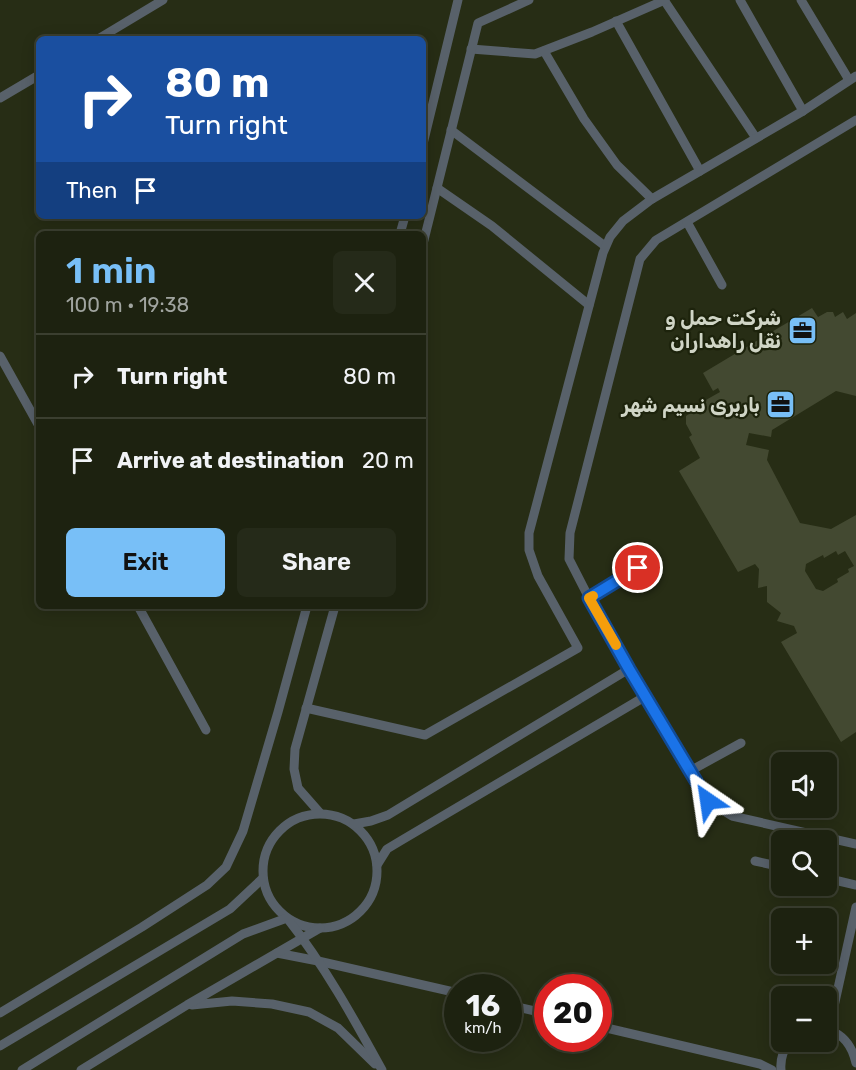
<!DOCTYPE html>
<meta charset="utf-8">
<style>
:root{--surface:#1d2210;--page:#252a19;--text:#f1f3f6;--muted:#a0a49f;--line:#3b3f30;--accent:#78bff7}
body{margin:0;font-family:Rubik,Cairo,sans-serif;background:var(--page);color:var(--text);height:100vh;display:flex;flex-direction:column;font-size:22px;white-space:nowrap}
*{box-sizing:border-box;margin:0}
p{font-size:20px;color:var(--muted)}
.icon{flex:none;width:33px;height:33px;fill:none;stroke:currentColor;stroke-width:2;stroke-linecap:round;stroke-linejoin:round}
.map{position:relative;flex:1;overflow:hidden}
.side{position:absolute;left:36px;top:231px;width:390px;height:378px;display:flex;flex-direction:column;background:var(--surface);border-radius:9px;box-shadow:0 3px 15px #0003,0 0 0 2px var(--line)}
.side>*{flex:none}
.banner{position:absolute;left:36px;top:36px;width:390px;height:183px;border-radius:9px;box-shadow:0 3px 15px #0003,0 0 0 2px var(--line);background:#1a4fa0;color:#fff;overflow:hidden}
.tools{position:absolute;left:771px;top:752px;display:grid;gap:12px}
.tools a{display:grid;place-items:center;width:66px;height:66px;border-radius:9px;background:var(--surface);box-shadow:0 3px 15px #0003,0 0 0 2px var(--line);font-size:30px}
.speed{position:absolute;left:444px;top:974px;display:flex;gap:12px;font-size:30px;font-weight:700;text-align:center}
.speed>*{display:grid;place-content:center;width:78px;height:78px;border-radius:50%;background:var(--surface);box-shadow:0 3px 15px #0003,0 0 0 2px var(--line);line-height:1}
.speed small{font-size:15px;font-weight:400}
.speed .limit{border:9px solid #d22;background:#fff;color:#111}
.pin{position:absolute;display:grid;place-items:center;width:51px;height:51px;color:#fff;margin:-26px;border:3px solid #fff;border-radius:50%;box-shadow:0 2px 6px #0007}
.me{position:absolute;width:66px;margin:-33px;rotate:328deg;stroke-linejoin:round;filter:drop-shadow(0 0 4px #0008)}
.turn{display:flex;align-items:center;gap:21px;height:126px;padding:0 30px;font-size:27px}
.turn .icon{width:78px;height:78px;stroke-width:2.5}
.turn b{display:block;font-size:42px;line-height:51px}
.then{display:flex;align-items:center;height:57px;padding:0 30px;background:#0003;gap:12px;font-size:22px}
.round{display:grid;place-items:center;flex:none;width:63px;height:63px;border-radius:9px;background:var(--page)}
.overview{display:flex;align-items:center;justify-content:space-between;height:102px;padding:0 30px}
h1{font-size:36px;font-weight:600;line-height:45px;color:var(--accent)}
.primary-button{display:flex;gap:12px;margin-top:auto;padding:12px 30px}
.primary-button a{flex:1;height:69px;border-radius:9px;background:var(--accent);color:#111;font-size:24px;font-weight:600;line-height:69px;text-align:center}
.primary-button a+a{background:var(--page);color:var(--text)}
ul{padding:0;list-style:none}
li{display:flex;align-items:center;gap:18px;height:84px;padding:0 30px;border-top:2px solid var(--line)}
li div{flex:1}
li b{display:block;font-size:22px}
li em{font-style:normal}
.map>svg:first-child{display:block}
</style>
<div class="map">
<svg width="856" height="1070" viewBox="0 0 856 1070">
<rect width="100%" height="100%" fill="#272d15"/>
<!-- building -->
<path fill="#434931" fill-rule="evenodd" d="M 812,308 L 818,317 L 827,312 L 833,312 L 835,317 L 843,312 L 847,319 L 856,313 L 856,396 L 836,391 L 772,430 L 771,437 L 749,433 L 746,445 L 769,450 L 767,460 L 800,523 L 831,529 L 856,515 L 856,732 L 841,742 L 781,642 L 797,633 L 794,626 L 777,621 L 781,613 L 767,602 L 767,586 L 758,588 L 759,569 L 755,564 L 738,572 L 679,471 L 700,458 L 689,437 L 692,435 L 686,424 L 686,416 L 698,407 L 697,405 L 720,392 L 718,388 L 713,391 L 703,373 ZM 836,551 L 838,555 L 845,551 L 854,566 L 848,569 L 849,572 L 837,579 L 838,582 L 823,591 L 816,589 L 805,571 L 806,564 L 823,555 L 824,558 Z"/>
<g fill="none" stroke-linecap="round" stroke-linejoin="round">
<!-- service -->
<g stroke="#58616a" stroke-width="9">
<path d="M 664,0 L 756,138"/>
<path d="M 740,0 L 803,111"/>
<path d="M 801,0 L 849,80"/>
<path d="M 616,21 L 700,171"/>
<path d="M 98,39 L 163,0"/>
<path d="M 471,49 L 535,54 L 592,32 L 665,0"/>
<path d="M 544,51 L 584,119 L 617,165 L 652,199"/>
<path d="M 0,98 L 39,75"/>
<path d="M 856,120 L 656,240 L 640,259 L 570,533 L 569,559 L 589,598 L 629,669 L 708,801 L 732,816 L 856,844"/>
<path d="M 451,130 L 605,246"/>
<path d="M 423,144 L 458,0"/>
<path d="M 437,188 L 492,226 L 589,305"/>
<path d="M 687,222 L 722,285"/>
<path d="M 400,234 L 405,216"/>
<path d="M 423,244 L 478,23 L 529,0"/>
<path d="M 423,337 L 423,349"/>
<path d="M 0,356 L 39,426"/>
<path d="M 589,598 L 638,568"/>
<path d="M 138,606 L 206,730"/>
<path d="M 306,708 L 425,735 L 578,648 L 538,576 L 529,550 L 529,533 L 603,253 L 610,237 L 623,221 L 652,199 L 803,111 L 856,76"/>
<path d="M 690,771 L 741,743"/>
<path d="M 320,813 L 298,788 L 294,769 L 295,749 L 335,606"/>
<circle cx="320" cy="871" r="57"/>
<path d="M 354,824 L 371,821 L 388,815 L 629,669"/>
<path d="M 755,861 L 782,867"/>
<path d="M 377,865 L 387,849 L 402,840 L 646,696"/>
<path d="M 826,878 L 856,885"/>
<path d="M 277,953 L 318,961 L 458,993"/>
<path d="M 192,1005 L 232,1001 L 272,1004 L 309,1012 L 338,1028 L 375,1064"/>
<path d="M 508,1005 L 548,1014"/>
<path d="M 0,1013 L 142,927 L 207,885 L 226,867 L 243,831 L 278,712 L 307,606"/>
<path d="M 598,1026 L 760,1064 L 772,1070"/>
<path d="M 826,1029 C 844,1034 852,1046 856,1063"/>
<path d="M 829,1029 L 856,907"/>
<path d="M 0,1046 L 230,909 L 263,878"/>
<path d="M 22,1070 L 243,934 L 287,918 C 324,965 353,1017 382,1070"/>
<path d="M 81,1070 L 187,1005 L 320,928"/>
<path d="M 781,1070 C 780,1059 783,1050 790,1041"/>
</g>
</g>
<g fill="none" stroke-linecap="round" stroke-linejoin="round">
<defs>
<path id="route" d="M 638,568 L 589,598 L 629,669 L 708,801"/>
</defs>
<!-- route casing -->
<use href="#route" stroke="#114b97" stroke-width="15"/>
<!-- route -->
<use href="#route" stroke="#1a73e8" stroke-width="10"/>
<!-- slow -->
<path stroke="#f59e0b" stroke-width="10" d="M 593,596 L 589,598 L 616,645"/>
</g>
<!-- icons -->
<defs>
<symbol id="office-square" viewBox="-11 -11 22 22"><rect x="-9" y="-9" width="18" height="18" rx="4" fill="#78bff7" stroke="#1d230c"/><path d="M-6-3h4V-5.5h4V-3h4V5H-6ZM-1-4.5V-3h2v-1.5ZM-6 0V1H6V0Z" fill="#111"/></symbol>
</defs>
<g fill-rule="evenodd">
<use href="#office-square" x="786" y="314" width="33" height="33"/>
<use href="#office-square" x="764" y="388" width="33" height="33"/>
</g>
<g text-anchor="middle" stroke-width="4.5" stroke-linejoin="round" paint-order="stroke">
<!-- poi labels -->
<g font-size="20" font-weight="bold" fill="#d0d5c6" stroke="#1d230c" text-anchor="end">
<text x="781" y="325">شرکت حمل و<tspan x="781" dy="23">نقل راهداران</tspan></text>
<text x="760" y="412">باربری نسیم شهر</text>
</g>
</g>
</svg>
<div class="tools">
<a><svg class="icon" aria-label="sound" viewBox="0 0 24 24"><path d="M4 9h4l5-4v14l-5-4H4zM17 9q2 3 0 6"/></svg></a>
<a><svg class="icon" aria-label="search" viewBox="0 0 24 24"><circle cx="10" cy="10" r="6"/><path d="M15 15l6 6"/></svg></a>
<a>+</a>
<a>−</a>
</div>
<div class="speed"><div>16<small>km/h</small></div><div class="limit">20</div></div>
<div class="pin" style="left:638px;top:568px;background:#d93025"><svg class="icon" aria-label="arrive" viewBox="0 0 24 24"><path d="M6 21V4h12l-3 4 3 4H6"/></svg></div>
<svg class="me" style="left:708px;top:801px" viewBox="-20 -20 40 40"><path d="M0-17L14 15 0 8-14 15z" fill="#1a73e8" stroke="#fff" stroke-width="4"/></svg>
<div class="banner">
<div class="turn"><svg class="icon" aria-label="right" viewBox="0 0 24 24"><path d="M7 20v-9h11M14 6l5 5-5 5"/></svg><div><b>80 m</b>Turn right</div></div>
<div class="then">Then<svg class="icon" aria-label="arrive" viewBox="0 0 24 24"><path d="M6 21V4h12l-3 4 3 4H6"/></svg></div>
</div>
<section class="side">
<div class="overview"><div><h1>1 min</h1><p>100 m · 19:38</p></div><a class="round"><svg class="icon" aria-label="close" viewBox="0 0 24 24"><path d="M6 6l12 12M18 6L6 18"/></svg></a></div>
<ul>
<li><svg class="icon" aria-label="right" viewBox="0 0 24 24"><path d="M7 20v-9h11M14 6l5 5-5 5"/></svg><div><b>Turn right</b></div><em>80 m</em></li>
<li><svg class="icon" aria-label="arrive" viewBox="0 0 24 24"><path d="M6 21V4h12l-3 4 3 4H6"/></svg><div><b>Arrive at destination</b></div><em>20 m</em></li>
</ul>
<div class="primary-button"><a>Exit</a><a>Share</a></div>
</section>
</div>
